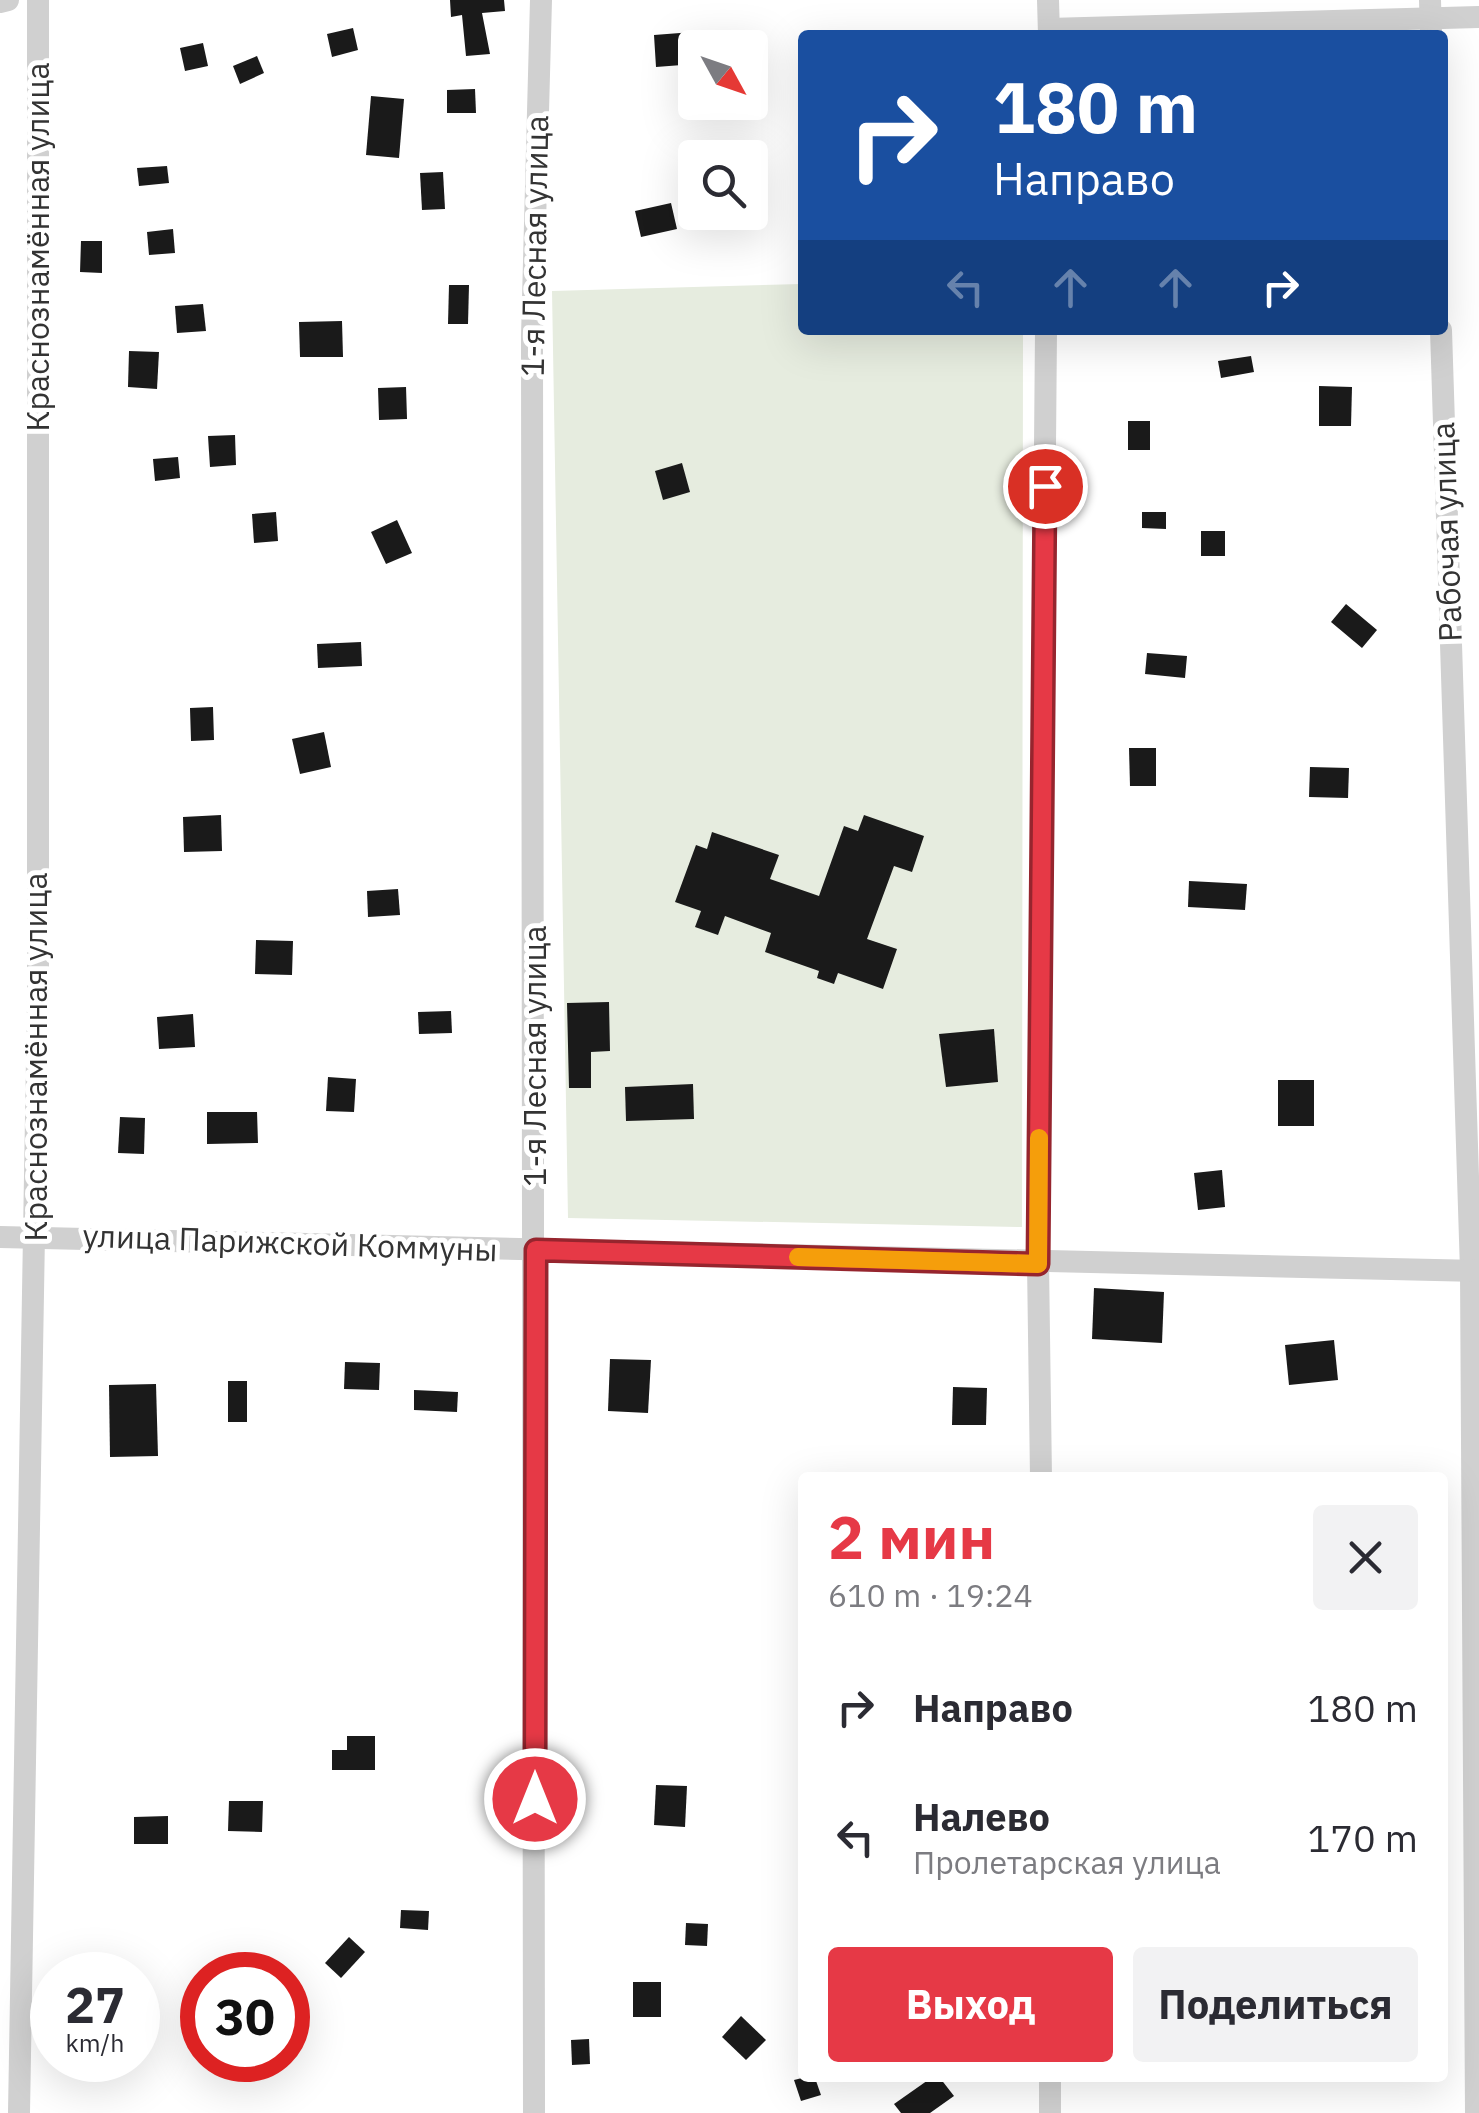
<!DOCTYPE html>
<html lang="ru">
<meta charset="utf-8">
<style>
:root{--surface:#fff;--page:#f2f2f3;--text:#2b2b33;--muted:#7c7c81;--accent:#e63946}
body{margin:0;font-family:"IBM Plex Sans",sans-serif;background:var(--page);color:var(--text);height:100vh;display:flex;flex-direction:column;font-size:38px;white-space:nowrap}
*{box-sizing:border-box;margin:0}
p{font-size:32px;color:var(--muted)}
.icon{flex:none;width:55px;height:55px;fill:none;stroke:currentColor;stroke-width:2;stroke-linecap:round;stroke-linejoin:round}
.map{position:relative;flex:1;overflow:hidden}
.details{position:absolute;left:798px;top:1472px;width:650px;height:610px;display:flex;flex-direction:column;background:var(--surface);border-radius:10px;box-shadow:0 10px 40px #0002}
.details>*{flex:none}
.guide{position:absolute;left:798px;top:30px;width:650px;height:305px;border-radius:10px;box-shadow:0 10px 40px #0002;background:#1a4fa0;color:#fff;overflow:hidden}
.needle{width:65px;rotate:130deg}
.fabs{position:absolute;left:678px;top:30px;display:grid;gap:20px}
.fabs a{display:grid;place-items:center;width:90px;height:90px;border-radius:10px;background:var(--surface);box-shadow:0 10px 40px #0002;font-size:50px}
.speed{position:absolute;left:30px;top:1952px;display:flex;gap:20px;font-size:50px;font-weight:700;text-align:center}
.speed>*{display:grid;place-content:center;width:130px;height:130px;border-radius:50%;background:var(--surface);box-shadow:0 10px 40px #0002;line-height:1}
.speed small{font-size:25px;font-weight:400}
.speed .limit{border:15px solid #d22;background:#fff;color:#111}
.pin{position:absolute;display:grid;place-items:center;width:85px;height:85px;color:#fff;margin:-42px;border:5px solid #fff;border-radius:50%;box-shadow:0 2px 10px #0007}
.me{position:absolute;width:110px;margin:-55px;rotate:0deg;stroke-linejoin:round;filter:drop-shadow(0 0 8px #0008)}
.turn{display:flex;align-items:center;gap:35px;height:210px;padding:0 30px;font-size:45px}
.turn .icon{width:130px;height:130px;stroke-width:2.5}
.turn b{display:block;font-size:70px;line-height:85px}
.lanes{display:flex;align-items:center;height:95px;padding:0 30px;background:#0003;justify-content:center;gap:50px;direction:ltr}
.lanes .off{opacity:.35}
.round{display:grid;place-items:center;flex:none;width:105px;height:105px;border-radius:10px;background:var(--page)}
.summary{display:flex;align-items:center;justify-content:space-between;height:170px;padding:0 30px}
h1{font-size:60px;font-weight:700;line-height:75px;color:var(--accent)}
.cta{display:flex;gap:20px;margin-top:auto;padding:20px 30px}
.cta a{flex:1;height:115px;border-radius:10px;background:var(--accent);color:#fff;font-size:40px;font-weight:700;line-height:115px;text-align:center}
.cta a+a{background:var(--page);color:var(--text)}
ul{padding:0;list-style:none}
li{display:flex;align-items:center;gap:30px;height:130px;padding:0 30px}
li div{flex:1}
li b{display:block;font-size:38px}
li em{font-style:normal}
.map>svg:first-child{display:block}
</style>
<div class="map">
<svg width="1479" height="2113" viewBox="0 0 1479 2113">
<rect width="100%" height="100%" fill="#fff"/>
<!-- green -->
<path fill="#e6ecdf" d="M 802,284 L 802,330 L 1023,330 L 1022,1227 L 568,1218 L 552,291 Z"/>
<!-- building -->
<g fill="#1a1a1a">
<path d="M 450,0 L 504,0 L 505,11 L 482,13 L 490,54 L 466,56 L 462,15 L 451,17 Z"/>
<path d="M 353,28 L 358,50 L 332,57 L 327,34 Z"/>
<path d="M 693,32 L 695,64 L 656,67 L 654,35 Z"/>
<path d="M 203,43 L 208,66 L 185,71 L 180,48 Z"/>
<path d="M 257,56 L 264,73 L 240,84 L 233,66 Z"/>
<path d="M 475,89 L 476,113 L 447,113 L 447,90 Z"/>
<path d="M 371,96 L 404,99 L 399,158 L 366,155 Z"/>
<path d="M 167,166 L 169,183 L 139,186 L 137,168 Z"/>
<path d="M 443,172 L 445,209 L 422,210 L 420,173 Z"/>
<path d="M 671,203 L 677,229 L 641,237 L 635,211 Z"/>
<path d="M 173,229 L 175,253 L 149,255 L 147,232 Z"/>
<path d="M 81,241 L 102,241 L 102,273 L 80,272 Z"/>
<path d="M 449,285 L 469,285 L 468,324 L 448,324 Z"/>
<path d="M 203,304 L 206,331 L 177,333 L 175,306 Z"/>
<path d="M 342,321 L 343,357 L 300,357 L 299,322 Z"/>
<path d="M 129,351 L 159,352 L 157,389 L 128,387 Z"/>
<path d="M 1251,356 L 1254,372 L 1221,378 L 1218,361 Z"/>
<path d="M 1319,386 L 1352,387 L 1351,426 L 1319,426 Z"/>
<path d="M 406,387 L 407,419 L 379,420 L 378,388 Z"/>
<rect x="1128" y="421" width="22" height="29"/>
<path d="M 235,435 L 236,465 L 210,467 L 208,436 Z"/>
<path d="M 178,457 L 180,478 L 155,481 L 153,459 Z"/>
<path d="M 682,463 L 690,492 L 663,500 L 655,471 Z"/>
<path d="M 276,512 L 278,541 L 254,543 L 252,514 Z"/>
<path d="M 1142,512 L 1166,512 L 1166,529 L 1142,528 Z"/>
<path d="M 397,520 L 412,553 L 386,564 L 371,532 Z"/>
<rect x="1201" y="531" width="24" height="25"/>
<path d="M 1346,604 L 1377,630 L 1362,648 L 1331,622 Z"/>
<path d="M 361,642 L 362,666 L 318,668 L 317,644 Z"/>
<path d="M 1147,653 L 1187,656 L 1185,678 L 1145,674 Z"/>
<path d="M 213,707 L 214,740 L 191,741 L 190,708 Z"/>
<path d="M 324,732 L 331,767 L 300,774 L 292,739 Z"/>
<path d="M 1129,748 L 1156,748 L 1156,786 L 1130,786 Z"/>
<path d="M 1310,767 L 1349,768 L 1348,798 L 1309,797 Z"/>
<path d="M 221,815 L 222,851 L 184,852 L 183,817 Z"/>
<path d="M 864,815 L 924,836 L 912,872 L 894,866 L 867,939 L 897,949 L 883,989 L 838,973 L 834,984 L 817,978 L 819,971 L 765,952 L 771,933 L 725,916 L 718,935 L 695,927 L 701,911 L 675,902 L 696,845 L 707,849 L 712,832 L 779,855 L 770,879 L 819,896 L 844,826 L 858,831 Z"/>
<path d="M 1189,881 L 1247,884 L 1245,910 L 1188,907 Z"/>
<path d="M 398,889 L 400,915 L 368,917 L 367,891 Z"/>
<path d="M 256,940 L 293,941 L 292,975 L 255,974 Z"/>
<path d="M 609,1002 L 610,1051 L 591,1052 L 591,1088 L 569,1088 L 567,1003 Z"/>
<path d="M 451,1011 L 452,1033 L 419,1034 L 418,1012 Z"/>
<path d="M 193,1014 L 195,1047 L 159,1049 L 157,1017 Z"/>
<path d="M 994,1029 L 998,1082 L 946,1087 L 939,1034 Z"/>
<path d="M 328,1077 L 356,1079 L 354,1112 L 326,1111 Z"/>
<rect x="1278" y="1080" width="36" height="46"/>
<path d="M 693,1084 L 694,1119 L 626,1121 L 625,1087 Z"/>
<path d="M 207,1112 L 257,1112 L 258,1143 L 207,1144 Z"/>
<path d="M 120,1117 L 145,1118 L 144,1154 L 118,1153 Z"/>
<path d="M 1222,1170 L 1225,1207 L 1198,1210 L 1194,1173 Z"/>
<path d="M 1094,1288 L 1164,1292 L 1162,1343 L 1092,1339 Z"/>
<path d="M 1334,1340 L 1338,1380 L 1289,1385 L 1285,1345 Z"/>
<path d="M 610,1359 L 651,1360 L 648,1413 L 608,1411 Z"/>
<path d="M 345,1362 L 380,1363 L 379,1390 L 344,1389 Z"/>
<rect x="228" y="1381" width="19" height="41"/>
<path d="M 156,1384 L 158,1456 L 110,1457 L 109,1385 Z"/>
<path d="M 953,1387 L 987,1388 L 986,1425 L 952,1425 Z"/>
<path d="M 414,1390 L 458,1392 L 457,1412 L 414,1410 Z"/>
<path d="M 347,1736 L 375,1736 L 375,1770 L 332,1770 L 332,1750 L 347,1750 Z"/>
<path d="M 656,1785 L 687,1786 L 685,1827 L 654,1825 Z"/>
<path d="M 229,1801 L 263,1801 L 262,1832 L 228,1831 Z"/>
<path d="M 168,1816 L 168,1844 L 134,1844 L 134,1817 Z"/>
<path d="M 401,1910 L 429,1911 L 428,1930 L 400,1928 Z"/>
<path d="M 686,1923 L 708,1924 L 707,1946 L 685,1945 Z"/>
<path d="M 349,1937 L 365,1952 L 341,1978 L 325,1963 Z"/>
<rect x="633" y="1982" width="28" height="35"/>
<path d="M 741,2016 L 766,2040 L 746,2060 L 722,2037 Z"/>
<path d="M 589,2039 L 590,2064 L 572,2065 L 571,2040 Z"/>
<path d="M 802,2078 L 815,2078 L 821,2095 L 801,2101 L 794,2080 Z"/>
<path d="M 931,2078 L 940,2078 L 954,2096 L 930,2113 L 901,2113 L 894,2104 Z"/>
</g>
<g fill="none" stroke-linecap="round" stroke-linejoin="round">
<!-- street -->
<g stroke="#d0d0d0" stroke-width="22">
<path d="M 1048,0 L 1049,35"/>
<path d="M 1430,0 L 1431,35"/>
<path d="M 0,2 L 8,0"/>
<path d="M 1049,29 L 1479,17"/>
<path d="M 1441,330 L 1471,1271 L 1476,2113"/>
<path d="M 0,1237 L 1479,1271"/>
<path d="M 1041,1478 L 1038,1263 L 1046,330"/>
<path d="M 1050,2078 L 1050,2113"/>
<path d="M 19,2113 L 38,1000 L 38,0"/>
<path d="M 534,2113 L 532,336 L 541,0"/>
</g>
</g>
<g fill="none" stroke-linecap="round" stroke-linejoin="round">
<defs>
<path id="route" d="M 535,1799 L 536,1250 L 1038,1264 L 1045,486"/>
</defs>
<!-- route casing -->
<use href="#route" stroke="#96252e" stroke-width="25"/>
<!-- route -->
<use href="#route" stroke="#e63946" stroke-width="18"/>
<!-- slow -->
<path stroke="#f59e0b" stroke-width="18" d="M 798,1257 L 1038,1264 L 1039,1138"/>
</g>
<g text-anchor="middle" stroke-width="10" stroke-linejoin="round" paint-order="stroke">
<!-- street labels -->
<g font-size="32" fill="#333" stroke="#fff">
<text transform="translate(535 246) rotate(-89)" y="11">1-я Лесная улица</text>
<text transform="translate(38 247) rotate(-90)" y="11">Краснознамённая улица</text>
<text transform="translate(1447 532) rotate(-92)" y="11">Рабочая улица</text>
<text transform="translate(535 1056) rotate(-90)" y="11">1-я Лесная улица</text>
<text transform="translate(36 1057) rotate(-90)" y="11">Краснознамённая улица</text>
<text transform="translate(290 1243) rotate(2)" y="11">улица Парижской Коммуны</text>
</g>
</g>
</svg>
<div class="fabs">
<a><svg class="needle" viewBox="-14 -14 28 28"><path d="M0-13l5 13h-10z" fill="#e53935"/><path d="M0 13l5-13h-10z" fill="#7c7c81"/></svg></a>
<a><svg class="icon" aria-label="search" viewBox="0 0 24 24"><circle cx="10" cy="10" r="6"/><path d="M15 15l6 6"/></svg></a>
</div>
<div class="speed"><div>27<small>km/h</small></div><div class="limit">30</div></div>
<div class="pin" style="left:1045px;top:486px;background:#d93025"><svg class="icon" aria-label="arrive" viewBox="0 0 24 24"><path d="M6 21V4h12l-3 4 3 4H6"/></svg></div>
<svg class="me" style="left:535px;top:1799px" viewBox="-20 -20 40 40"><circle r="17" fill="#e63946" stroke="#fff" stroke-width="3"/><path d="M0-11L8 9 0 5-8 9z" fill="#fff"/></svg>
<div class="guide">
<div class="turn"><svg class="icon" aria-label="right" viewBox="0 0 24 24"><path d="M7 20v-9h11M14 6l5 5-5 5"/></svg><div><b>180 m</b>Направо</div></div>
<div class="lanes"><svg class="icon off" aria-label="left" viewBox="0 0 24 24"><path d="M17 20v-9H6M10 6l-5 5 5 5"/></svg><svg class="icon off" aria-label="ahead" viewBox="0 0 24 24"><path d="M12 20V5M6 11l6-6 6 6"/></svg><svg class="icon off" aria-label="ahead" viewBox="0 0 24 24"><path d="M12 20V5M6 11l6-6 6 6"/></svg><svg class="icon" aria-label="right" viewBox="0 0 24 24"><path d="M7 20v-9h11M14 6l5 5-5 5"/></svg></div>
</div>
<section class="details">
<div class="summary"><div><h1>2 мин</h1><p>610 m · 19:24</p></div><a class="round"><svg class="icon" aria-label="close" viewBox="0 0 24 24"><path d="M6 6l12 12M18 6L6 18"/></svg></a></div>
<ul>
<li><svg class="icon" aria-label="right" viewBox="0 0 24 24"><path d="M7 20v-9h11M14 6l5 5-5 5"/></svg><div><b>Направо</b></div><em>180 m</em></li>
<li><svg class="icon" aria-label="left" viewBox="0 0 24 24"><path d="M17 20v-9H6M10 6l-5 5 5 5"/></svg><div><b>Налево</b><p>Пролетарская улица</p></div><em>170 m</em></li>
</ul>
<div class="cta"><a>Выход</a><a>Поделиться</a></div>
</section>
</div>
